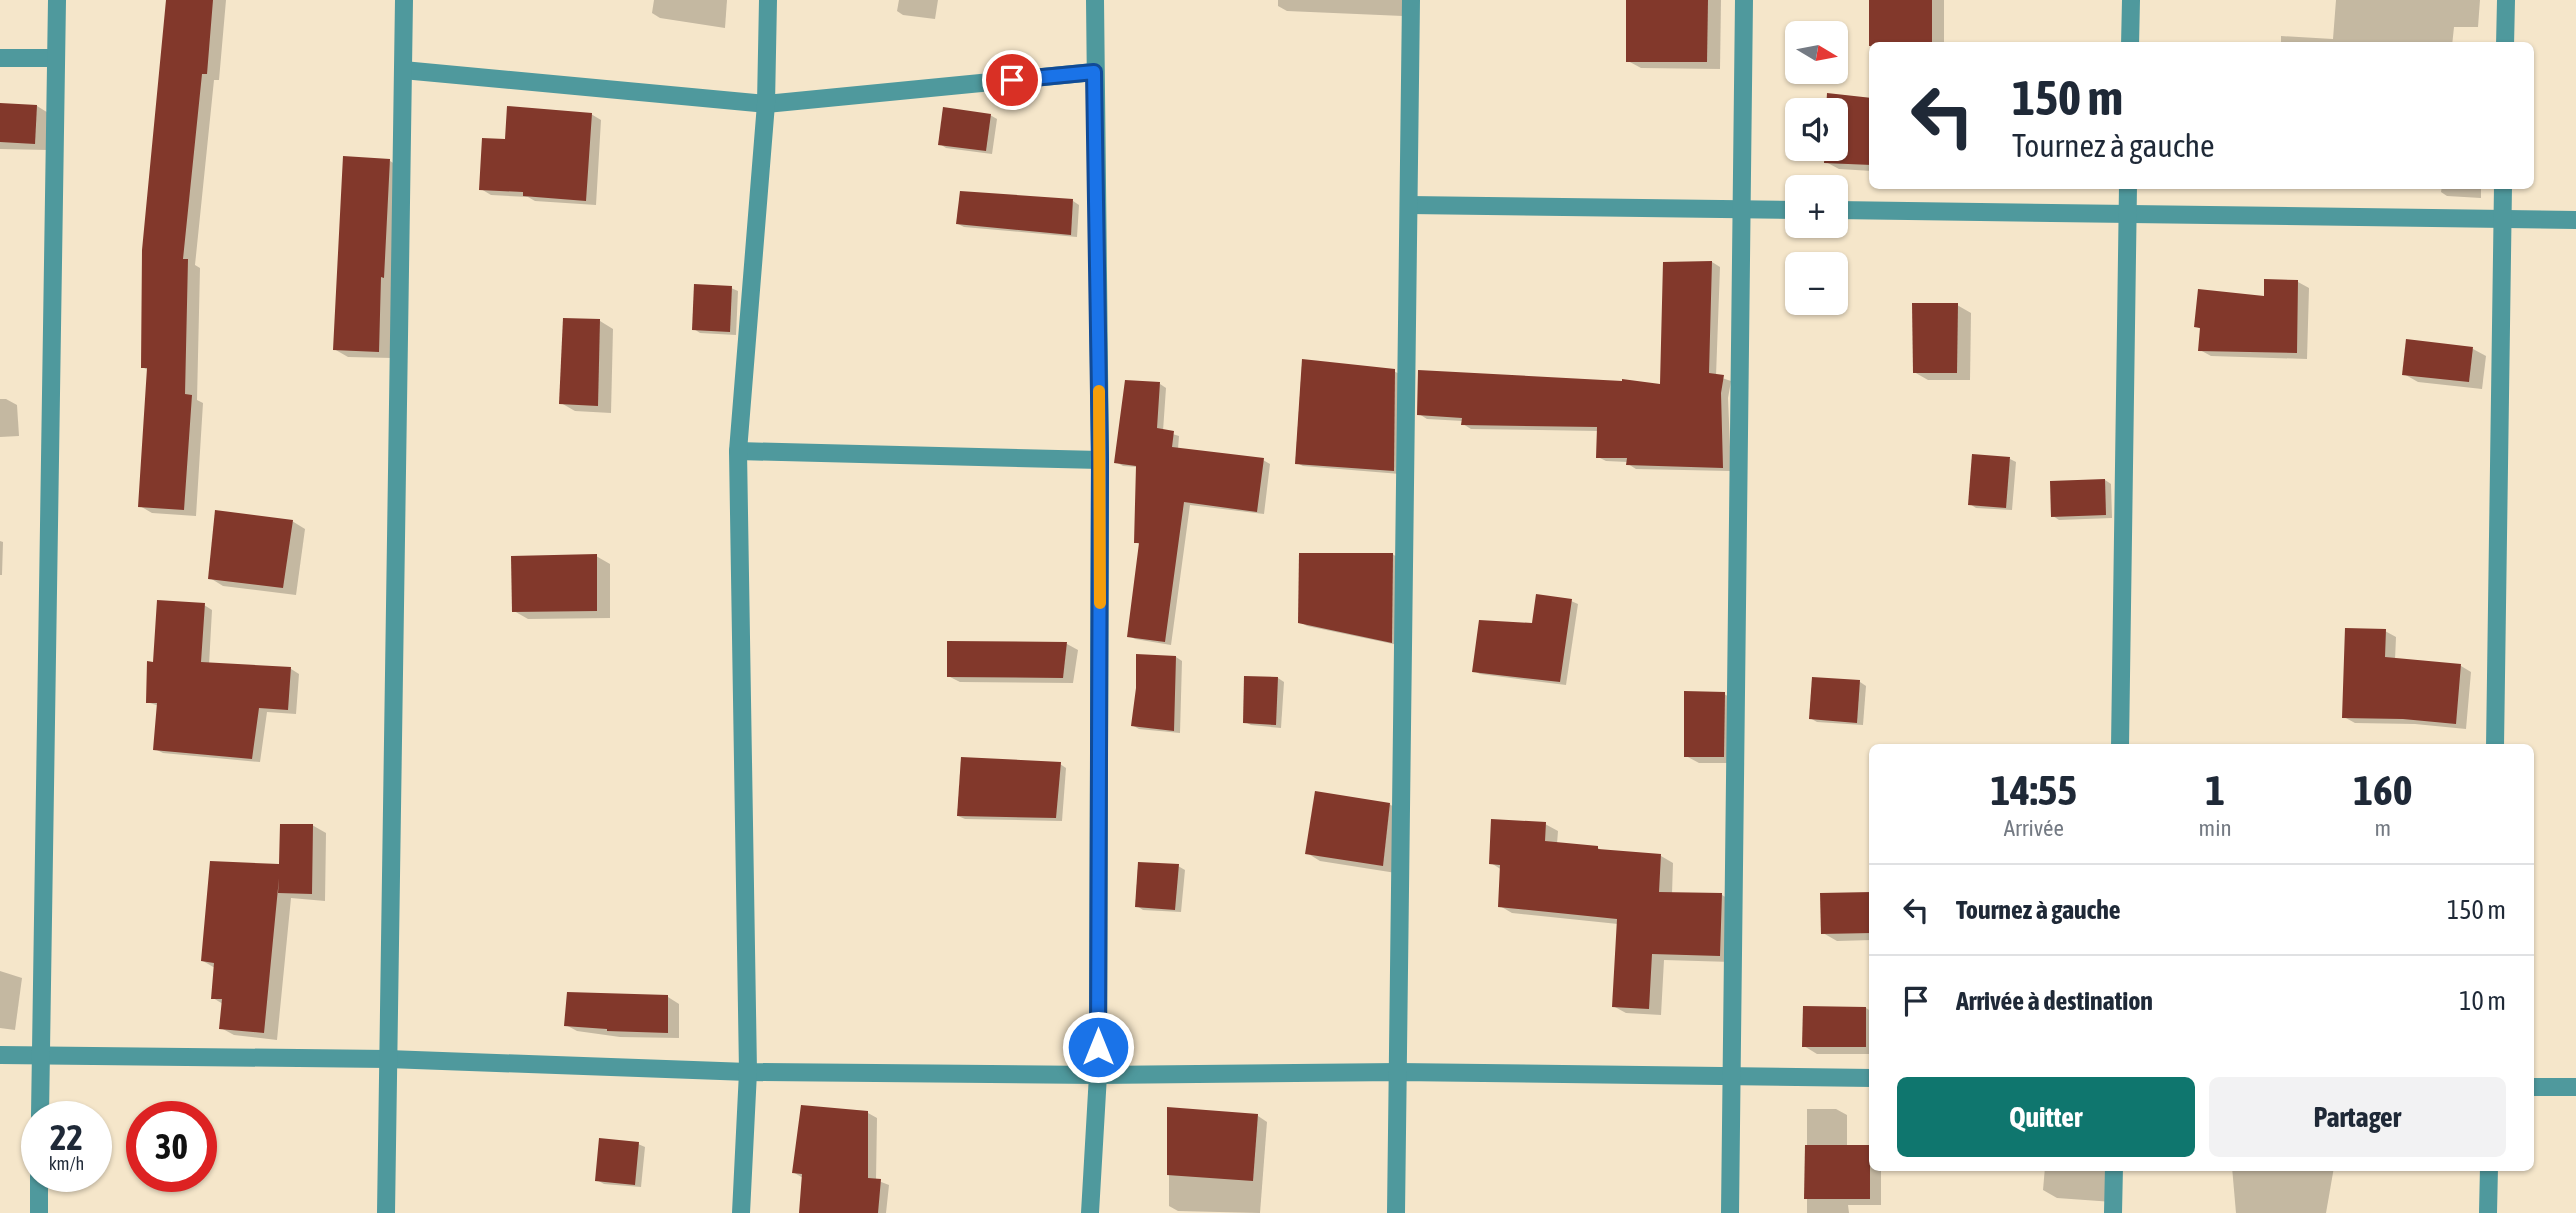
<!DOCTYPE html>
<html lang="fr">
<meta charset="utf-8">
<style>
:root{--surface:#fff;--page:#f2f2f3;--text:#1f2937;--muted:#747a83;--line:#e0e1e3;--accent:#0f766e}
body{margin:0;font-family:"Asap Condensed",sans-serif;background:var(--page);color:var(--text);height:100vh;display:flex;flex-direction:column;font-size:26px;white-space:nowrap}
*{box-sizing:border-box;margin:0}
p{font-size:23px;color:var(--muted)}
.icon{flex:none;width:38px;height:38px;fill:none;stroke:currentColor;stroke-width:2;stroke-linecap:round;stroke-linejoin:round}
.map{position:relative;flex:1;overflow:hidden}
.panel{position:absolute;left:1869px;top:744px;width:665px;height:427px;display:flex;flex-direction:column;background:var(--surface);border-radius:10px;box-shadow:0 2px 5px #0004}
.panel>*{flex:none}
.top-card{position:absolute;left:1869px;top:42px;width:665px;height:147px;border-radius:10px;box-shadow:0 2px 5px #0004;background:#fff;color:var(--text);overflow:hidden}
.needle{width:46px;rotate:100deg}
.tools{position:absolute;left:1785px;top:21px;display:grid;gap:14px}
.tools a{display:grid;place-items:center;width:63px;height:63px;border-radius:10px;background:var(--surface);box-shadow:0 2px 5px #0004;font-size:35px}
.speed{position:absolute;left:21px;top:1101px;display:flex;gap:14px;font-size:35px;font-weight:700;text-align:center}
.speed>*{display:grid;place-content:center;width:91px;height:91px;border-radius:50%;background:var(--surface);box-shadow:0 2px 5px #0004;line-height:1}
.speed small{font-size:18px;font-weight:400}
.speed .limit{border:10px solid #d22;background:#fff;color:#111}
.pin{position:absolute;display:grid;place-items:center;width:60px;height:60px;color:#fff;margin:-30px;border:4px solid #fff;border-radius:50%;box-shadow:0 2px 7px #0007}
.me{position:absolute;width:77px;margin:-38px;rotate:0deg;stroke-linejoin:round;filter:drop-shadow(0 0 5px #0008)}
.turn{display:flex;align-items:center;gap:24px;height:147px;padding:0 28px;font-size:32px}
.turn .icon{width:91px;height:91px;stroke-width:2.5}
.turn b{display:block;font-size:49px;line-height:60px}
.eta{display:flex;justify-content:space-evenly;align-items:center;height:119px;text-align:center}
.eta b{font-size:42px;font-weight:700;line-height:49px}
.cta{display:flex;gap:14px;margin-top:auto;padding:14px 28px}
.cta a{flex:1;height:80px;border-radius:10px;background:var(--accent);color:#fff;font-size:28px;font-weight:700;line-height:80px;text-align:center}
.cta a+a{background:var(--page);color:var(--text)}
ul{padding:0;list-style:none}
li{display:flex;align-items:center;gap:21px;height:91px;padding:0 28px;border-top:2px solid var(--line)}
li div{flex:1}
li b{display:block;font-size:26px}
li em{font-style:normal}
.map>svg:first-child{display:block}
</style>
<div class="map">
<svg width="2576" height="1213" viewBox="0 0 2576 1213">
<rect width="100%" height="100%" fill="#f5e6ca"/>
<!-- shadow -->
<g fill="#0003">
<path d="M 168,0 L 226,0 L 219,80 L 214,80 L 195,265 L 200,268 L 197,400 L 203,403 L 196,516 L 152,513 L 140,506 L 148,370 L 142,367 Z"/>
<path d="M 654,0 L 727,0 L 725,28 L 660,18 L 652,13 Z"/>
<path d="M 899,0 L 938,0 L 935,19 L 903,15 L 897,11 Z"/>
<path d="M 1278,0 L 1404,0 L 1403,16 L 1287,11 L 1278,6 Z"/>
<path d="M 1628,0 L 1721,0 L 1720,69 L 1641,68 L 1628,61 Z"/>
<path d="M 1871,0 L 1944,0 L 1944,46 L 1872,46 L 1872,171 L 1839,169 L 1826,162 L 1826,149 L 1836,149 L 1836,110 L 1828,110 L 1828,94 L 1870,99 Z"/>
<path d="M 2336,0 L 2480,0 L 2478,27 L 2454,27 L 2452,46 L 2281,46 L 2281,36 L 2333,39 Z"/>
<path d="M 0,105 L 37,106 L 50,114 L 48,150 L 0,149 Z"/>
<path d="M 591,114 L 601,120 L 596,205 L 535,201 L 528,197 L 491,195 L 481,189 L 507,141 Z"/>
<path d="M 990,115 L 997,119 L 992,154 L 946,148 L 940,144 Z"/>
<path d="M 390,161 L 403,169 L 392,358 L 348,357 L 334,349 Z"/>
<path d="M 2442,186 L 2481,186 L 2481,198 L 2447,196 L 2441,192 Z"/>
<path d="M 1073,201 L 1079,205 L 1077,237 L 964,227 L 958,224 Z"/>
<path d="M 1712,262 L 1720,267 L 1716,376 L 1731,381 L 1728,398 L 1731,471 L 1636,469 L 1628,464 L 1628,462 L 1606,461 L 1598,457 L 1599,431 L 1471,429 L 1463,424 L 1463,421 L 1427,419 L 1419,414 L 1661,386 Z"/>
<path d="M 2298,282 L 2309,288 L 2307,359 L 2211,356 L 2200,350 L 2202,330 L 2196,326 L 2266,298 Z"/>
<path d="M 731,288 L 738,291 L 736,335 L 700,333 L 694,329 Z"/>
<path d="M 1957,305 L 1971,313 L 1970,380 L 1928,380 L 1914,372 Z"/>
<path d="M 600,321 L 613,329 L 611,413 L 575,411 L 561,403 Z"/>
<path d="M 2473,349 L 2486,356 L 2482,389 L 2418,382 L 2404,374 Z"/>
<path d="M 1393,371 L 1400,374 L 1400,474 L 1303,466 L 1297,463 Z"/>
<path d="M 1160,384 L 1166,388 L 1163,431 L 1179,436 L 1178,449 L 1263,460 L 1270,464 L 1264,514 L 1190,505 L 1171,645 L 1135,639 L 1129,636 L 1141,545 L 1135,542 L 1138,467 L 1123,466 L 1116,462 Z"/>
<path d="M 0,399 L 6,399 L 17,405 L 19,436 L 0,437 Z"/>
<path d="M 2010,459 L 2016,462 L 2012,510 L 1976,508 L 1970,504 Z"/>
<path d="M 2105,480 L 2111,484 L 2112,518 L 2059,520 L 2053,516 Z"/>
<path d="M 292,521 L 305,529 L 296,595 L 223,586 L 210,578 Z"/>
<path d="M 0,541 L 3,542 L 2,575 L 0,575 Z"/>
<path d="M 1392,554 L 1399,558 L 1398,645 L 1307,626 L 1300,622 Z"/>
<path d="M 596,556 L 610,564 L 610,618 L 528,619 L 514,611 Z"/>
<path d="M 1571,601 L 1578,604 L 1566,685 L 1480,674 L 1474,671 Z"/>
<path d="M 204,605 L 212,610 L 209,665 L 291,669 L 299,674 L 296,714 L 267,712 L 260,762 L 163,753 L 155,749 L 159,706 L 147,702 L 155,663 Z"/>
<path d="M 2385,631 L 2396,637 L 2395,660 L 2461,666 L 2471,672 L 2466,729 L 2415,724 L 2355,723 L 2344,717 Z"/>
<path d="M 949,643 L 1067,644 L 1078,650 L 1073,683 L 960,682 L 948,676 Z"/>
<path d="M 1176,657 L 1182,661 L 1180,733 L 1139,729 L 1132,725 Z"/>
<path d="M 1278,678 L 1284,682 L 1281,728 L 1251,725 L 1245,722 Z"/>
<path d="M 1860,682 L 1866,686 L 1863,725 L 1817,722 L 1810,718 Z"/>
<path d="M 1724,694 L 1738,702 L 1737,763 L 1699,763 L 1686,756 Z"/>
<path d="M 1060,764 L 1066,768 L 1062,821 L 965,819 L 958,816 Z"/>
<path d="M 1389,804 L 1403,812 L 1396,873 L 1320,861 L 1307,853 Z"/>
<path d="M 1545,824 L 1558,831 L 1557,844 L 1598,848 L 1604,852 L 1661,856 L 1673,863 L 1672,894 L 1722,895 L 1734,902 L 1732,962 L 1664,960 L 1661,1015 L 1626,1013 L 1613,1006 L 1618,924 L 1512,913 L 1500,906 L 1502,870 L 1491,863 Z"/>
<path d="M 312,825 L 326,833 L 325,901 L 291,898 L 277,1040 L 234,1035 L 221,1028 L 223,1004 L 213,998 L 215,968 L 203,961 Z"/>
<path d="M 1178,866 L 1185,870 L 1181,912 L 1143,910 L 1137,906 Z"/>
<path d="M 1872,893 L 1872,940 L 1837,941 L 1823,933 L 1822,894 Z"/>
<path d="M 0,971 L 22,978 L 15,1030 L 0,1028 Z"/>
<path d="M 668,997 L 679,1004 L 679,1038 L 620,1037 L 577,1031 L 566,1025 Z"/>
<path d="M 1866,1008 L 1872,1012 L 1872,1054 L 1817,1054 L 1804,1046 Z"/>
<path d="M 1169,1109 L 1258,1116 L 1267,1122 L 1260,1213 L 1178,1211 L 1169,1206 Z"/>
<path d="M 1807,1109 L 1836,1109 L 1847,1115 L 1847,1147 L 1872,1149 L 1872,1167 L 1881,1167 L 1881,1205 L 1848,1205 L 1849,1213 L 1807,1213 Z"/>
<path d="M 868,1113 L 877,1118 L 876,1180 L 889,1185 L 886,1213 L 800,1213 L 803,1178 L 793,1172 Z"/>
<path d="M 638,1144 L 645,1147 L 641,1187 L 604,1184 L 597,1180 Z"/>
<path d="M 2045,1167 L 2116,1167 L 2113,1202 L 2057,1198 L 2043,1190 Z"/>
<path d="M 2232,1167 L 2334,1167 L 2326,1213 L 2236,1213 Z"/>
</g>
<!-- building -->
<g fill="#82382b">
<path d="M 166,0 L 213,0 L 207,74 L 202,74 L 183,259 L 188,259 L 185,394 L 192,395 L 184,510 L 138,507 L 147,368 L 141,368 L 142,250 Z"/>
<path d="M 1626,0 L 1708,0 L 1707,62 L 1626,62 Z"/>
<rect x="1869" y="0" width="63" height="46"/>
<path d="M 1827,93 L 1872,98 L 1872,165 L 1824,163 L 1825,149 L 1836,149 L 1836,110 L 1826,110 Z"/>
<path d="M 0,103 L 37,105 L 35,144 L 0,142 Z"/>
<path d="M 507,106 L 592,113 L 586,201 L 523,196 L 523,192 L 479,190 L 482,138 L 505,139 Z"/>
<path d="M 943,107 L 991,114 L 986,151 L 938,145 Z"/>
<path d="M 343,156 L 390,159 L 384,278 L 381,277 L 379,352 L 333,350 Z"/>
<path d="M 960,191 L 1073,199 L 1071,235 L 956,224 Z"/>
<path d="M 1712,261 L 1709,373 L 1724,375 L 1721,393 L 1723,468 L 1626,465 L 1627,458 L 1596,458 L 1597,427 L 1461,425 L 1462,418 L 1417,415 L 1418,370 L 1622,381 L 1622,379 L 1660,384 L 1663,262 Z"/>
<path d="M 2264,279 L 2298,280 L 2297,353 L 2198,351 L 2200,328 L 2194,327 L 2198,289 L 2264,296 Z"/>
<path d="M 694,284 L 732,286 L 730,332 L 692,330 Z"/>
<path d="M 1912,303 L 1958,303 L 1957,373 L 1913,373 Z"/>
<path d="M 563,318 L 600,319 L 598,406 L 559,404 Z"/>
<path d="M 2406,339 L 2473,347 L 2469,382 L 2402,375 Z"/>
<path d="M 1302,359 L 1395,369 L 1394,471 L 1295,464 Z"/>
<path d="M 1125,380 L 1160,382 L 1157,428 L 1174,431 L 1172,447 L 1264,458 L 1257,512 L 1184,502 L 1165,642 L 1127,637 L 1139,543 L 1134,543 L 1136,466 L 1114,463 Z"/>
<path d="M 1972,454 L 2010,457 L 2006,508 L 1968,505 Z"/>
<path d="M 2105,479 L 2106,515 L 2051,517 L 2050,481 Z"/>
<path d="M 215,510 L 293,520 L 283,588 L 208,579 Z"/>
<path d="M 1299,553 L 1393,553 L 1392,643 L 1298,623 Z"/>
<path d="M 597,554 L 597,611 L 512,612 L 511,556 Z"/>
<path d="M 1536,594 L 1572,599 L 1560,682 L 1472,672 L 1479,620 L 1532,623 Z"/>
<path d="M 157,600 L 205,603 L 201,662 L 291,667 L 288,710 L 259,708 L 252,759 L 153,750 L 157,703 L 146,703 L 147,661 L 153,662 Z"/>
<path d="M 2345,628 L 2386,629 L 2385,657 L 2461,664 L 2456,724 L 2403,719 L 2342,718 Z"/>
<path d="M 947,641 L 1067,642 L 1063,678 L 947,677 Z"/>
<path d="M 1136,654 L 1176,656 L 1174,731 L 1131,726 L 1136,688 Z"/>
<path d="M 1244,676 L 1278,677 L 1276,725 L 1243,723 Z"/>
<path d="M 1812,677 L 1860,680 L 1857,723 L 1809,719 Z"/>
<path d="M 1684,691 L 1725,692 L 1724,757 L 1684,757 Z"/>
<path d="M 961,757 L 1061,762 L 1056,818 L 957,816 Z"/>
<path d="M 1315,791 L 1390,803 L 1383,866 L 1305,854 Z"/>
<path d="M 1491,819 L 1546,822 L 1545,841 L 1598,846 L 1598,849 L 1661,854 L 1659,892 L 1722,893 L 1720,956 L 1652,954 L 1649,1009 L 1612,1007 L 1617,919 L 1498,907 L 1500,865 L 1489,864 Z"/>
<path d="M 280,824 L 313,824 L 312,894 L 278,893 L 279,878 L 264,1033 L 219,1029 L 222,999 L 211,999 L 214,963 L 201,961 L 210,861 L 279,864 Z"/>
<path d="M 1138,862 L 1179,864 L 1175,910 L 1135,907 Z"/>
<path d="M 1872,892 L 1872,933 L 1821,934 L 1820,893 Z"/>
<path d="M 567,992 L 668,995 L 668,1033 L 607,1031 L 607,1029 L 564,1026 Z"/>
<path d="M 1803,1006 L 1866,1007 L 1866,1047 L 1802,1047 Z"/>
<path d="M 801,1105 L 868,1111 L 868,1178 L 881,1179 L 878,1213 L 799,1213 L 802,1174 L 792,1173 Z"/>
<path d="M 1167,1107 L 1258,1114 L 1253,1181 L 1167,1175 Z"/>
<path d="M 599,1138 L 639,1142 L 635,1185 L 595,1181 Z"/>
<path d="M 1805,1145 L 1870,1145 L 1870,1199 L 1804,1199 Z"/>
</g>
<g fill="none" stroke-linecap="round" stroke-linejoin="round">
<!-- street -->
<g stroke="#4f999d" stroke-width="18">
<path d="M 2130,46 L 2131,0"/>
<path d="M 2505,46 L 2506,0"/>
<path d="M 0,58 L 56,58"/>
<path d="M 403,70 L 766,104 L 1094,72"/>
<path d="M 1409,205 L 1797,210"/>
<path d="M 1836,210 L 2576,220"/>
<path d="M 738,451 L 1100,460"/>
<path d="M 2120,747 L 2128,186"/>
<path d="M 2495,747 L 2503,186"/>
<path d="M 0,1055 L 388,1059 L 748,1072 L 1098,1075 L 1398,1072 L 1872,1078"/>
<path d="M 2530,1087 L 2576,1087"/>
<path d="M 40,1116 L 57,0"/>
<path d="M 39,1213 L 39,1176"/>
<path d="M 386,1213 L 404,0"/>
<path d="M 741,1213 L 748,1072 L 738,451 L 766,104 L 768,0"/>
<path d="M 1090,1213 L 1098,1075 L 1100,460 L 1095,0"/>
<path d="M 1396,1213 L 1411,0"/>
<path d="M 1730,1213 L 1744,0"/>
<path d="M 2113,1213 L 2114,1167"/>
<path d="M 2488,1213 L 2489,1167"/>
</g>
</g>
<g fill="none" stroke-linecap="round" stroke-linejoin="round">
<defs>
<path id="route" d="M 1012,80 L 1094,72 L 1100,460 L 1098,1047"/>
</defs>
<!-- route casing -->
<use href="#route" stroke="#114b97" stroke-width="18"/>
<!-- route -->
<use href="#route" stroke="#1a73e8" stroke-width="12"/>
<!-- slow -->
<path stroke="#f59e0b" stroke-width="12" d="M 1099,391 L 1100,603"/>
</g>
</svg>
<div class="tools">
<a><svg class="needle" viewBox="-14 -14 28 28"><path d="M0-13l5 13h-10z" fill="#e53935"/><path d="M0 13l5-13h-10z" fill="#747a83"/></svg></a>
<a><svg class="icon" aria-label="sound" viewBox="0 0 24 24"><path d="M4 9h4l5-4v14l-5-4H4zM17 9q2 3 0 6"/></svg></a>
<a>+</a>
<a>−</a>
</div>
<div class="speed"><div>22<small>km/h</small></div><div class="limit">30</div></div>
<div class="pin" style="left:1012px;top:80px;background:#d93025"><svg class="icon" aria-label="arrive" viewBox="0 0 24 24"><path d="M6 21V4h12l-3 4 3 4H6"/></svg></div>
<svg class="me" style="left:1098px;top:1047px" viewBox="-20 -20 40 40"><circle r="17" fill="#1a73e8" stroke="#fff" stroke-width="3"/><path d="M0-11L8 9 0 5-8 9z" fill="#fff"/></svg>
<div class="top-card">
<div class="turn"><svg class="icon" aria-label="left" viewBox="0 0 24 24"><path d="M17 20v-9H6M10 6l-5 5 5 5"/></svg><div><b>150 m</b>Tournez à gauche</div></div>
</div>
<section class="panel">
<div class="eta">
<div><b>14:55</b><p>Arrivée</p></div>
<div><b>1</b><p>min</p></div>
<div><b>160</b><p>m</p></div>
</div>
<ul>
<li><svg class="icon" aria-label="left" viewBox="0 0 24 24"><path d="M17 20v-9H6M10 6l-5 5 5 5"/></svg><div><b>Tournez à gauche</b></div><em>150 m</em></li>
<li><svg class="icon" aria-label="arrive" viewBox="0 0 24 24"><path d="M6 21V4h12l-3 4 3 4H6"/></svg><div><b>Arrivée à destination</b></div><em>10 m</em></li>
</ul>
<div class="cta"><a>Quitter</a><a>Partager</a></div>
</section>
</div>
